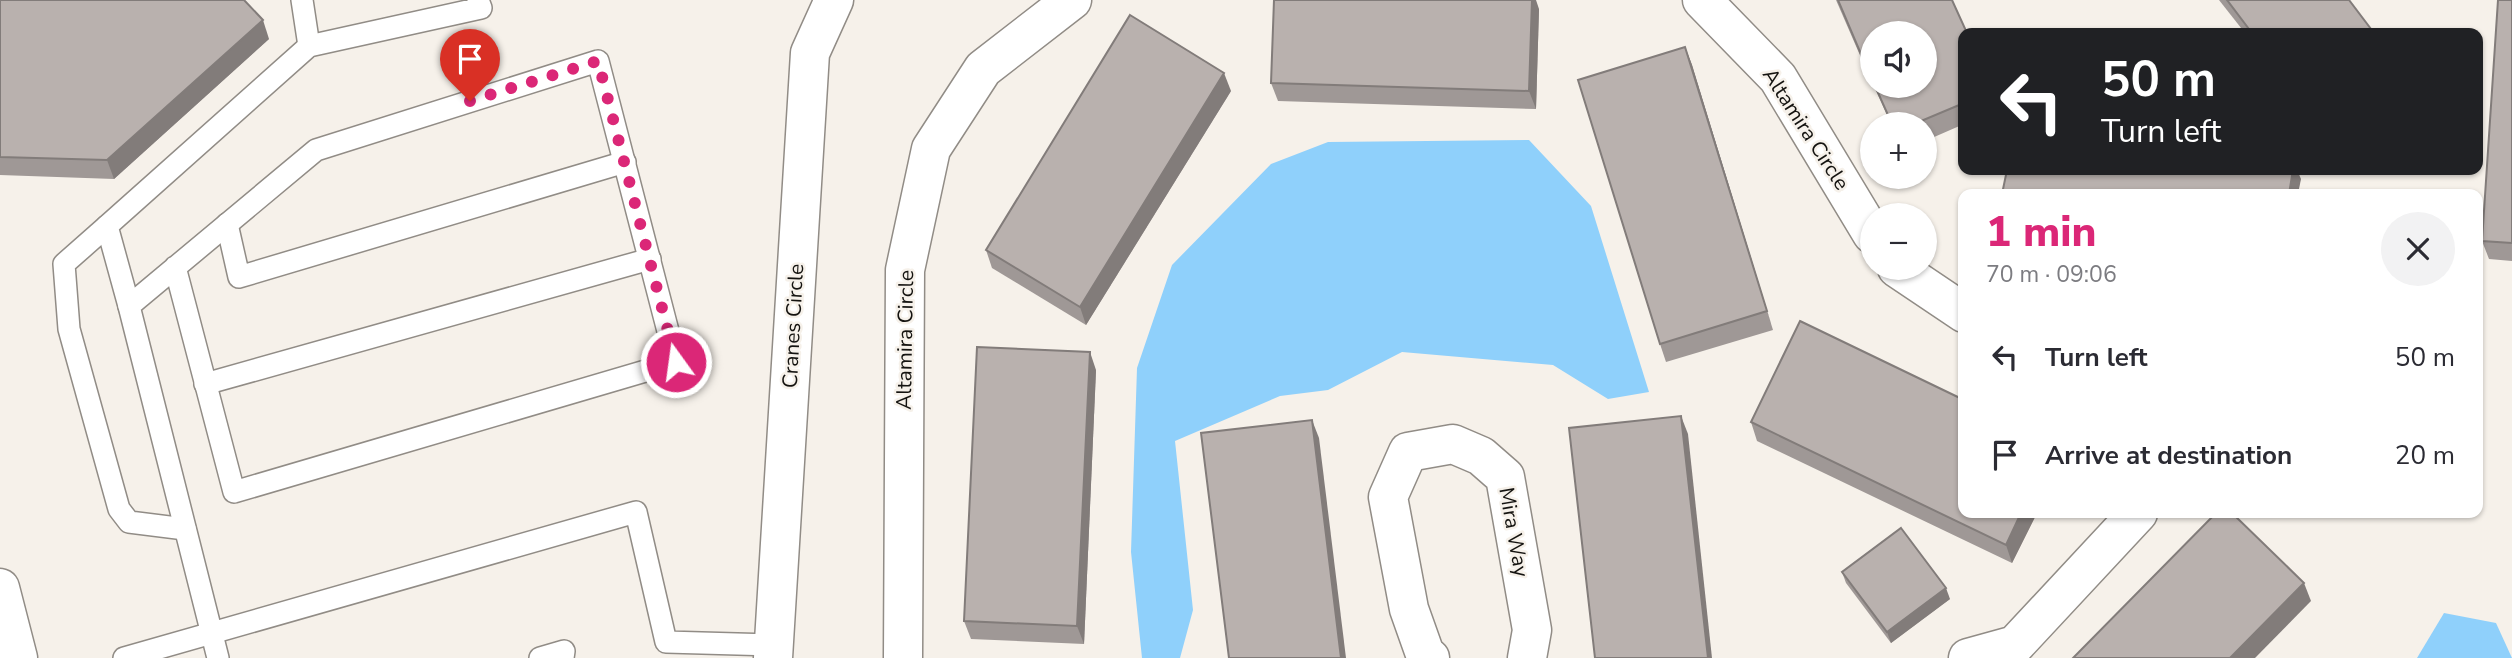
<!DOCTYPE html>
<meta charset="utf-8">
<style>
:root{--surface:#fff;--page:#f2f2f3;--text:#2b2b33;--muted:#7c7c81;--accent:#db2777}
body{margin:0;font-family:"Nunito Sans",sans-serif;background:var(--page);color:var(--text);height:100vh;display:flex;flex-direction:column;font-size:26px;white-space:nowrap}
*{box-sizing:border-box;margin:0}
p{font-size:23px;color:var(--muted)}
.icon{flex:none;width:38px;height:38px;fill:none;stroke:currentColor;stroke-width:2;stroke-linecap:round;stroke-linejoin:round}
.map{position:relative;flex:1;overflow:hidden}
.drawer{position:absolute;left:1958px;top:189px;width:525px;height:329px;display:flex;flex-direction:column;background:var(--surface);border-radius:14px;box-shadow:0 2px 5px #0004}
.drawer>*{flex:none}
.hud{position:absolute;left:1958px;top:28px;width:525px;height:147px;border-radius:14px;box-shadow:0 2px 5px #0004;background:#202124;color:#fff;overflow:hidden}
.fabs{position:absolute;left:1860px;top:21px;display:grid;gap:14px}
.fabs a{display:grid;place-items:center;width:77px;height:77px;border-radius:50%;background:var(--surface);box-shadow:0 2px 5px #0004;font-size:35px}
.pin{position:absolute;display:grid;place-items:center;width:60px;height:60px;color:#fff;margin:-72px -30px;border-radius:50% 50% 50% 0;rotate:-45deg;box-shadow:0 0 7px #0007}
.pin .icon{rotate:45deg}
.me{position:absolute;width:77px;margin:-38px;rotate:346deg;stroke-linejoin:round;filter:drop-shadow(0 0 5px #0008)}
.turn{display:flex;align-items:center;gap:24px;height:147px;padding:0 28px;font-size:32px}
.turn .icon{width:91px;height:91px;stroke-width:2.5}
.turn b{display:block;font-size:49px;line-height:60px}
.round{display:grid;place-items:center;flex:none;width:74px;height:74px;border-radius:37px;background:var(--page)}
.headline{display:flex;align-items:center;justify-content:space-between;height:119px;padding:0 28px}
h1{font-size:42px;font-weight:800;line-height:52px;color:var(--accent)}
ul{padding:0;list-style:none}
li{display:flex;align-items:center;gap:21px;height:98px;padding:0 28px}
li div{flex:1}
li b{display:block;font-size:26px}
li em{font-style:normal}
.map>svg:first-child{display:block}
</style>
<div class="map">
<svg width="2512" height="658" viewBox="0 0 2512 658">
<rect width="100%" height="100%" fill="#f6f1ea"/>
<!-- water -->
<g fill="#8fd0fb">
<path d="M 1529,140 L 1591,206 L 1649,392 L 1608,399 L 1553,365 L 1402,352 L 1328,390 L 1280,396 L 1175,441 L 1193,610 L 1180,658 L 1142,658 L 1131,552 L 1137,368 L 1172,265 L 1271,164 L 1328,142 Z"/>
<path d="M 2444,613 L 2496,623 L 2512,658 L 2417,658 Z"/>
</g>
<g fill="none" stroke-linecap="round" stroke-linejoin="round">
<defs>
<g id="service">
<path d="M 302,0 L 309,46"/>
<path d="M 227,224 L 239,277 L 625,162"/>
<path d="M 107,226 L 64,264 L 69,329 L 119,509 L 129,522 L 185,529"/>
<path d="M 175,267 L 234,492 L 676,362 L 598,61 L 316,150 L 129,306 L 218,658"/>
<path d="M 129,306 L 107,226 L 309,46 L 481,8 L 478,0"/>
<path d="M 205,384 L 650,259"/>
<path d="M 124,658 L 636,512 L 666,642 L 774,645"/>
<path d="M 540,658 L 564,651 L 563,658"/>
</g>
<g id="minor">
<path d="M 1702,0 L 1778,78 L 1872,234"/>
<path d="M 1897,268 L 1964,313"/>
<path d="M 773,658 L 810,53 L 834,0"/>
<path d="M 903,658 L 905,270 L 931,149 L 983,69 L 1072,0"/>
<path d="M 1430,658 L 1425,654 L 1409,609 L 1388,497 L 1408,452 L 1453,444 L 1481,456 L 1505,477 L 1532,630 L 1527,658"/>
<path d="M 1968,658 L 2015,645 L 2138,513"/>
</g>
<path id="secondary" d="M 0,588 L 18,658"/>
</defs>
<!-- service casing -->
<use href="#service" stroke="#918c86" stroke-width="24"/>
<!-- minor casing -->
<use href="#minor" stroke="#918c86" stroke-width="41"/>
<!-- secondary casing -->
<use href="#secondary" stroke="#918c86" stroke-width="41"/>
<!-- service -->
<use href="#service" stroke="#fff" stroke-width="21"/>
<!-- minor -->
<use href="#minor" stroke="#fff" stroke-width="38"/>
<!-- secondary -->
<use href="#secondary" stroke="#fff" stroke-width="38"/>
</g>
<!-- wall -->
<g fill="#9f9896">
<path d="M 0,0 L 269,39 L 114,179 L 0,175 Z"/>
<path d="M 1836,0 L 1952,0 L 1964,33 L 1964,124 L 1925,141 L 1925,124 L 1891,124 L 1874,86 L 1925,86 L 1872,33 L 1872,83 Z"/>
<path d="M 2219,0 L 2349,0 L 2374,33 L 2245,33 Z"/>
<path d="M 2512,0 L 2512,261 L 2489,259 L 2482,241 Z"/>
<path d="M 1539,9 L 1536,109 L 1278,101 L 1271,83 Z"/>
<path d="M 1685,47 L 1692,65 L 1773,330 L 1666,362 L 1660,344 Z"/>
<path d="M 1231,91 L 1086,325 L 992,268 L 986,250 Z"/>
<path d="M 1096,370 L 1084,644 L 971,639 L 964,621 Z"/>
<path d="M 1751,422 L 1964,513 L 2037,513 L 2012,563 L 1757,441 Z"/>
<path d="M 1842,572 L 1950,599 L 1891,643 L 1846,583 Z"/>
</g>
<!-- shaded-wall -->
<g fill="#827c7a">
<path d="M 1532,0 L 1536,0 L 1539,9 L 1536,109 L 1529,91 Z"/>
<path d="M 263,20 L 269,39 L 114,179 L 107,160 Z"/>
<path d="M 1685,47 L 1692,65 L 1773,330 L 1767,311 Z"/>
<path d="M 1224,73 L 1231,91 L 1086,325 L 1080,307 Z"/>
<path d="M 2293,170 L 2297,170 L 2301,179 L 2298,194 L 2289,194 Z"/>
<path d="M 1090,352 L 1096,370 L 1084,644 L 1077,626 Z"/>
<path d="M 1681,416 L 1688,434 L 1712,658 L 1708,658 Z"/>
<path d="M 1312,420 L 1319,438 L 1346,658 L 1341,658 Z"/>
<path d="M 2021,513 L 2037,513 L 2012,563 L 2006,545 Z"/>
<path d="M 2304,583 L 2311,601 L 2255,658 L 2230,658 Z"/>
<path d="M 1946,588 L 1950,599 L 1891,643 L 1887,632 Z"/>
</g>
<!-- building -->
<g fill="#b9b1ae" stroke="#827c7a" stroke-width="2">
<path d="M 0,0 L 244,0 L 263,20 L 107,160 L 0,157 Z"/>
<path d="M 1274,0 L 1532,0 L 1529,91 L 1271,83 Z"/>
<path d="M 1838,0 L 1952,0 L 1967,33 L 1964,33 L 1964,103 L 1914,124 L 1892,124 L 1875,86 L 1925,86 L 1925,33 L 1872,33 L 1872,80 Z"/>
<path d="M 2227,0 L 2349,0 L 2374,33 L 2252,33 Z"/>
<path d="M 2498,0 L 2512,0 L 2512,243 L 2482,241 Z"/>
<path d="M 1130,15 L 1224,73 L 1080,307 L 986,250 Z"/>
<path d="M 1685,47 L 1767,311 L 1660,344 L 1578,80 Z"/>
<path d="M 2007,170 L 2293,170 L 2289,194 L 2002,194 Z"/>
<path d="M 1800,321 L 1964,400 L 1964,513 L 2021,513 L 2006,545 L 1751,422 Z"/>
<path d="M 977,347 L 1090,352 L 1077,626 L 964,621 Z"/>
<path d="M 1681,416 L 1708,658 L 1595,658 L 1569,428 Z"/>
<path d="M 1312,420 L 1341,658 L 1229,658 L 1201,433 Z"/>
<path d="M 2216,513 L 2232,513 L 2304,583 L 2230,658 L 2073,658 Z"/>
<path d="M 1901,528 L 1946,588 L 1887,632 L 1842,572 Z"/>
</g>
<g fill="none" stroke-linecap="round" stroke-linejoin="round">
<!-- route -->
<path stroke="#db2777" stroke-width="12" stroke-dasharray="0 21.6" d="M 470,101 L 598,61 L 676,362"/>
</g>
<g text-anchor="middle" stroke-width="5" stroke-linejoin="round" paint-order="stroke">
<!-- street labels -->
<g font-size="21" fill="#141310" stroke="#f6f1ea">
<text transform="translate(1806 129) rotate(57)" y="7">Altamira Circle</text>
<text transform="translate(793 326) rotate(-87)" y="7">Cranes Circle</text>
<text transform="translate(905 340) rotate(-89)" y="7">Altamira Circle</text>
<text transform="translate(1514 532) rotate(80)" y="7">Mira Way</text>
</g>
</g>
</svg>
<div class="fabs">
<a><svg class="icon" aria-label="sound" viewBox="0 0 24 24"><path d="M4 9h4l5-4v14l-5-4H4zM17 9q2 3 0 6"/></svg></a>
<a>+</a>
<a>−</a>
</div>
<div class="pin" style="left:470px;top:101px;background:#d93025"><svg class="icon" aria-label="arrive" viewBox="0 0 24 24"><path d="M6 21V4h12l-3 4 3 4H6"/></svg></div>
<svg class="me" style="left:676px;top:362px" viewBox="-20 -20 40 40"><circle r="17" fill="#db2777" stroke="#fff" stroke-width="3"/><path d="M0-11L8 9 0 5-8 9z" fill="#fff"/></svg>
<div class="hud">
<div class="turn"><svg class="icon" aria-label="left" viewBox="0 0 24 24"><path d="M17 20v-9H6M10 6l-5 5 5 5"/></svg><div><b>50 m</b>Turn left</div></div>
</div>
<section class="drawer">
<div class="headline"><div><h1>1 min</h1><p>70 m · 09:06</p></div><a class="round"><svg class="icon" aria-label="close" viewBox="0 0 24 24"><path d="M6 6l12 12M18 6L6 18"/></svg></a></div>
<ul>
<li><svg class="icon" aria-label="left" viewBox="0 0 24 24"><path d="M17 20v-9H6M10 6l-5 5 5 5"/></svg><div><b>Turn left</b></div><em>50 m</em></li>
<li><svg class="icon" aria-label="arrive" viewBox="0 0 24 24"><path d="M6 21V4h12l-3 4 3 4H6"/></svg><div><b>Arrive at destination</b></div><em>20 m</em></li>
</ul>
</section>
</div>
